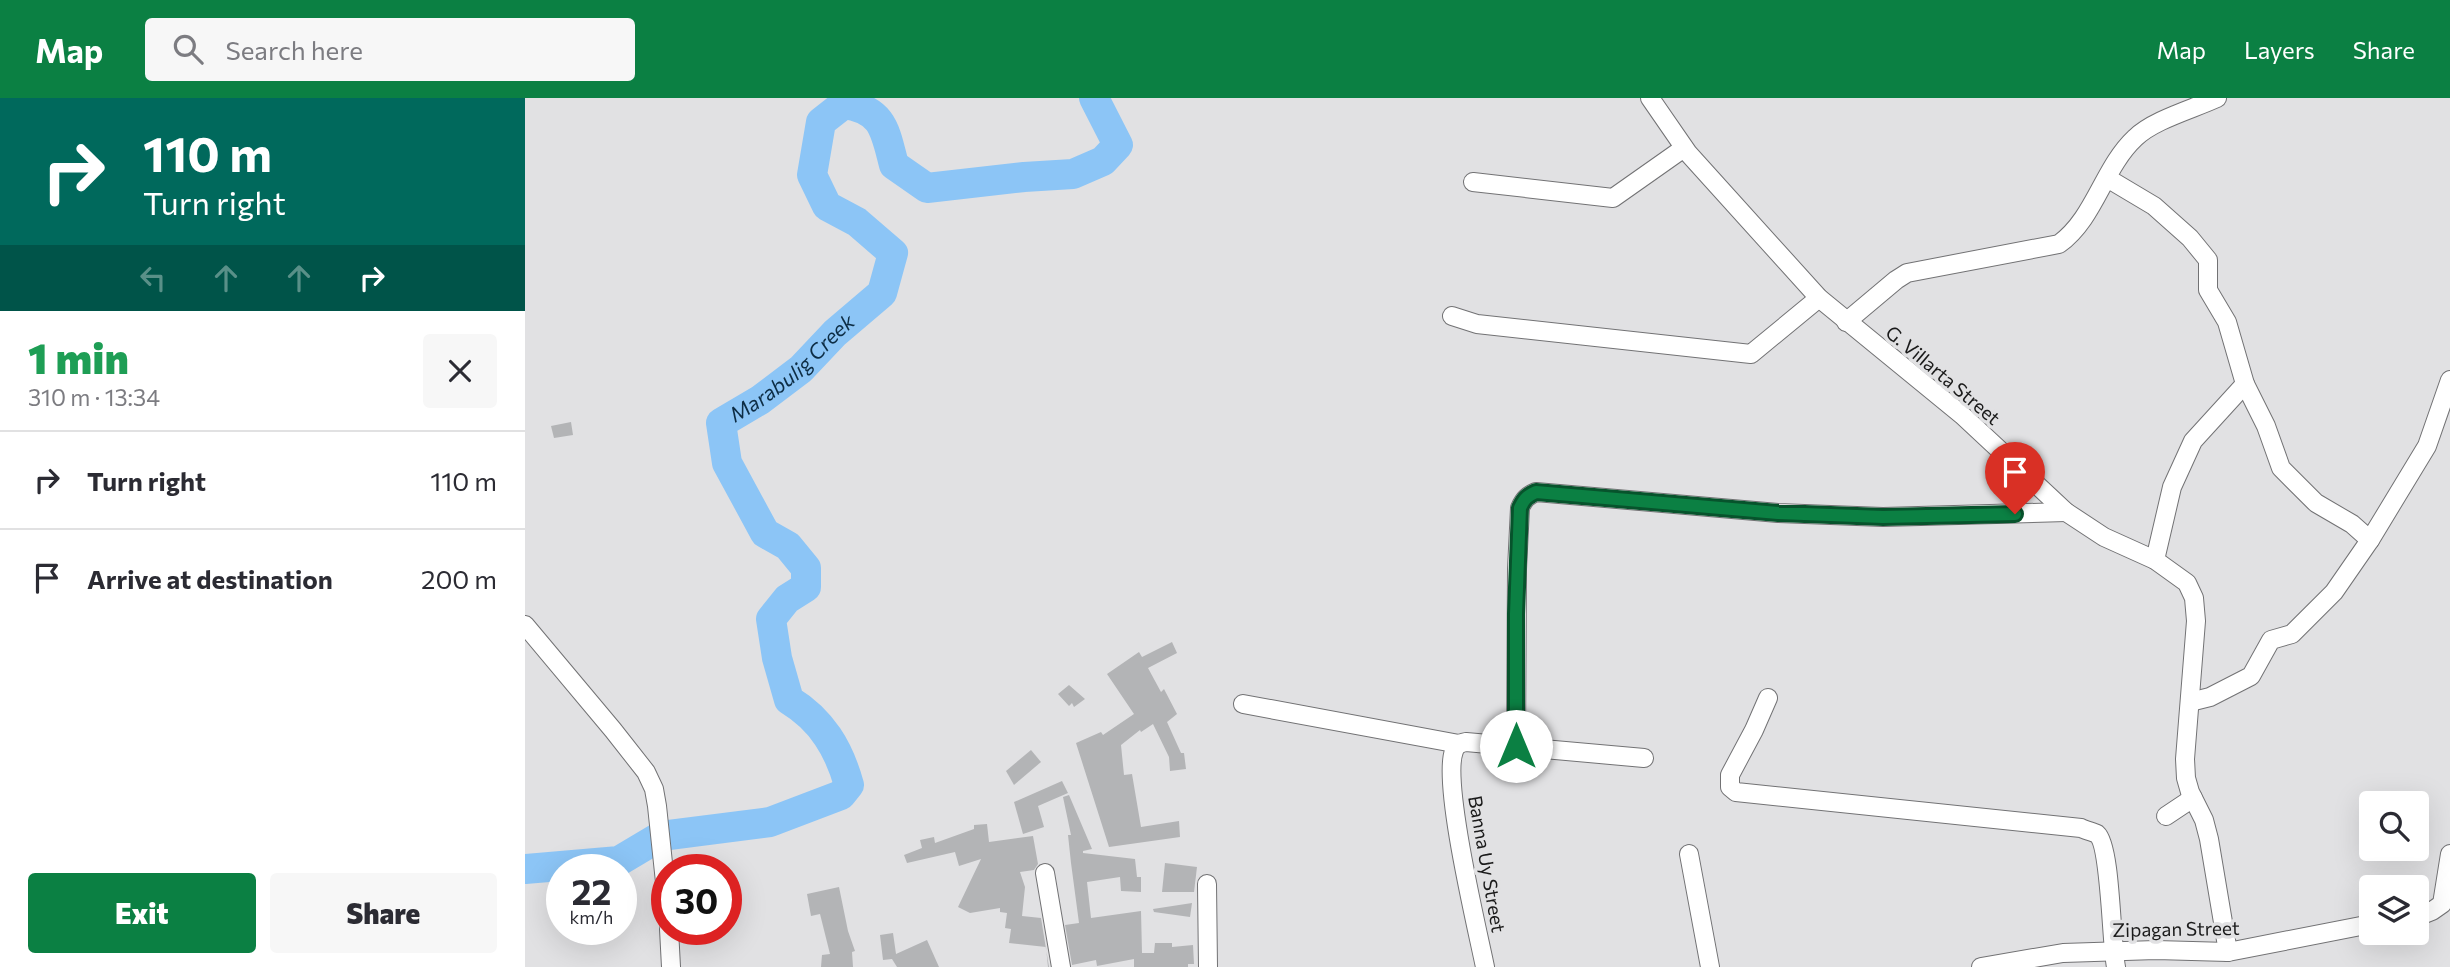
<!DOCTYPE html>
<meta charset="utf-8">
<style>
:root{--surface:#fff;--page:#f7f7f7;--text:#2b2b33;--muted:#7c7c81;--line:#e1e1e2;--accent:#0b8043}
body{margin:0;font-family:Commissioner,sans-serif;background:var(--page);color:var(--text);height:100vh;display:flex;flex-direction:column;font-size:26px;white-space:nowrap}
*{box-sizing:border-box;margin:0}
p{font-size:23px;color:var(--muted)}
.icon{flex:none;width:38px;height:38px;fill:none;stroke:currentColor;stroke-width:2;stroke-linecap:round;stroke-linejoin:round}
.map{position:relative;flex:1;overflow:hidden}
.details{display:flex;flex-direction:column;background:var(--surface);width:525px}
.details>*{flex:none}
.banner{background:#00695c;color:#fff;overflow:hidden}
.tools{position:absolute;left:1834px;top:693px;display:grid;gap:14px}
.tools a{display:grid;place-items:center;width:70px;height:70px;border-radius:7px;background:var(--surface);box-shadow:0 7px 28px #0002;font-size:35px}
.speed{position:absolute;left:21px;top:756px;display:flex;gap:14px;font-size:35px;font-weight:700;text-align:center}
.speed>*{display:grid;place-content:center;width:91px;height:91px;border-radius:50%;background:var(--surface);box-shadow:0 7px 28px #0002;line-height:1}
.speed small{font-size:18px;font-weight:400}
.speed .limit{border:10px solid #d22;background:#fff;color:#111}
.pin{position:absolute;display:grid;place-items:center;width:60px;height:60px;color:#fff;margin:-72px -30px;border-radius:50% 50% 50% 0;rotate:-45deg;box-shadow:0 0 7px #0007}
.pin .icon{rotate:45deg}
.me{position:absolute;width:77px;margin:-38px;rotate:0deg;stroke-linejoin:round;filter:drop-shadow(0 0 5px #0008)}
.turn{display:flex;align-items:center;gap:24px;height:147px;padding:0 28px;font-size:32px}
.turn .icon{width:91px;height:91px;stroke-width:2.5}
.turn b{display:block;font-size:49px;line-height:60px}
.lanes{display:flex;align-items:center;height:66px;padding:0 28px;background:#0003;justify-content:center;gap:35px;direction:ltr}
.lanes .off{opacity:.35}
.round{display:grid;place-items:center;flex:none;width:74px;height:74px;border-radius:7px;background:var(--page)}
.headline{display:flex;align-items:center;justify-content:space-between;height:119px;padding:0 28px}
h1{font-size:42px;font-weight:800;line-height:52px;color:#1e9e55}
.action{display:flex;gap:14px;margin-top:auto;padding:14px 28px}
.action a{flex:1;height:80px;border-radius:7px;background:var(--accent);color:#fff;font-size:28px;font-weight:800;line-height:80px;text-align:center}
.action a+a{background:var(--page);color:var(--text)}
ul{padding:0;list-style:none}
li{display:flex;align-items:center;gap:21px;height:98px;padding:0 28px;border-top:2px solid var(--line)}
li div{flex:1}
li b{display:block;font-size:26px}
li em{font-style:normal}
header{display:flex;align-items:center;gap:42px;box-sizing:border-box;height:98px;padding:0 35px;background:var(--accent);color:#fff}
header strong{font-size:33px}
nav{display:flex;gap:38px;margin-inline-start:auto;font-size:24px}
.search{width:490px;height:63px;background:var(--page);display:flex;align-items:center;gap:18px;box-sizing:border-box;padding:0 24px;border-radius:7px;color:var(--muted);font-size:26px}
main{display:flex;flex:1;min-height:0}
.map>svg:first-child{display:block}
</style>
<header>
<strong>Map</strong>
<div class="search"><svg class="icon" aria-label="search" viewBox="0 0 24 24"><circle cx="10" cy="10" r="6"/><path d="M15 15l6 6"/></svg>Search here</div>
<nav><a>Map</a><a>Layers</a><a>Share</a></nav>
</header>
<main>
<section class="details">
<div class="banner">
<div class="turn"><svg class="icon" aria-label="right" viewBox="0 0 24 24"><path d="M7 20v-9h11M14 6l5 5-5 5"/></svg><div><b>110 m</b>Turn right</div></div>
<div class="lanes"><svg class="icon off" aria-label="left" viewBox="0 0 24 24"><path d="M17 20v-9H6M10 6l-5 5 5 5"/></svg><svg class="icon off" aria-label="ahead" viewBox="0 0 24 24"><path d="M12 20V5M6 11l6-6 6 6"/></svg><svg class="icon off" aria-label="ahead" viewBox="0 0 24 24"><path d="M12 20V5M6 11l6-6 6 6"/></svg><svg class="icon" aria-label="right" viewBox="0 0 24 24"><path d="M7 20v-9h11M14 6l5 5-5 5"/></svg></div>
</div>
<div class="headline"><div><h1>1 min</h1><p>310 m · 13:34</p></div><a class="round"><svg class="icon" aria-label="close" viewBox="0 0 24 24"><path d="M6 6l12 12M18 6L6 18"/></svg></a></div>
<ul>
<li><svg class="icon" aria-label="right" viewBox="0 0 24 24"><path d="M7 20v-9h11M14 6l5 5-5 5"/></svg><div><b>Turn right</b></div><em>110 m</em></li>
<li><svg class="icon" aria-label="arrive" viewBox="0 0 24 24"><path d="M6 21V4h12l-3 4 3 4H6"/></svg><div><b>Arrive at destination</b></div><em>200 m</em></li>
</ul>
<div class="action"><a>Exit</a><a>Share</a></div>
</section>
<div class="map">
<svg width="1925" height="869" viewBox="0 0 1925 869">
<rect width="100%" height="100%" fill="#e1e1e3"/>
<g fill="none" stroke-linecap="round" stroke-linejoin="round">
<!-- river -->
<path stroke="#8cc5f6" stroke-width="30" id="s1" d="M 0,771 L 94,763 L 136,738 L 245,724 L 316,697 L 324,687 C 314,651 297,622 264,602 L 252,560 L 246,521 L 262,501 L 281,489 L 281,470 L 263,448 L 240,435 L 202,365 L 196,325 L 235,302 L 276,271 L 310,235 L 357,195 L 368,155 L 332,124 L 302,108 L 287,77 L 296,24 L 319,6 C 359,12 360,33 369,67 L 402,90 L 499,79 L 548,76 L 578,63 L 593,47 L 569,0"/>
</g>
<!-- building -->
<g fill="#b3b4b6">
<path d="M 46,324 L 48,337 L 29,340 L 26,328 Z"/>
<path d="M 647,544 L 652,555 L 623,570 L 636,594 L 639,591 L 652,616 L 642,624 L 656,655 L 659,655 L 661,671 L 645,673 L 644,659 L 628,626 L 616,634 L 615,632 L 596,647 L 599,677 L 607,676 L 616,729 L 654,723 L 655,739 L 584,749 L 551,645 L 576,634 L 578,637 L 609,616 L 582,576 L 614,554 L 617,559 Z"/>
<path d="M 544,587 L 560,601 L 549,609 L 547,605 L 544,608 L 533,596 Z"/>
<path d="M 506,652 L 516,664 L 489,687 L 481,673 Z"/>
<path d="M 537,683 L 543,695 L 513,708 L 519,729 L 498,736 L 489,704 Z"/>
<path d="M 544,697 L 567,751 L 558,753 L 558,755 L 610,761 L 612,779 L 616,779 L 616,794 L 596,793 L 595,779 L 562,784 L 566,820 L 616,813 L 617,855 L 629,855 L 630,845 L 647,845 L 647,849 L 668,847 L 669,866 L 663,866 L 663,869 L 609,869 L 609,861 L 572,868 L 571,862 L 547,867 L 540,827 L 554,825 L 546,765 L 543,737 L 546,737 L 538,699 Z"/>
<path d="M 462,726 L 464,744 L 508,738 L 513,766 L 509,772 L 495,774 L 500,789 L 497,818 L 516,820 L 524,869 L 523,869 L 521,849 L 484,845 L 486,831 L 480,830 L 482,815 L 475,814 L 475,810 L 445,815 L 433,809 L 456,761 L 434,768 L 430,754 L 382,765 L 379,757 L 397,750 L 395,742 L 409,739 L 410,745 L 449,731 L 449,727 Z"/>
<path d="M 640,765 L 672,769 L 669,794 L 637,794 Z"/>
<path d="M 314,789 L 323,833 L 330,853 L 327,854 L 328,869 L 296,869 L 297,857 L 305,856 L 295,816 L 286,818 L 282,796 Z"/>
<path d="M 667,805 L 665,819 L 629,814 L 628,811 Z"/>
<path d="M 368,835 L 371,856 L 402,842 L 414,869 L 372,869 L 367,861 L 358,862 L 355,837 Z"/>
</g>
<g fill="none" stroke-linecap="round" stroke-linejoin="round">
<defs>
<g id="minor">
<path d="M 1125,0 L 1163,55 L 1294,200 L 1437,317 L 1541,414 L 1579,439 L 1630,462 L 1662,485 L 1669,500 L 1671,523 L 1660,661 L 1661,680 L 1665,694 L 1679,722 L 1684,741 L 1703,854"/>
<path d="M 1582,80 L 1629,108 L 1665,140 L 1683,162 L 1683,192 L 1702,224 L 1720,286 L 1741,328 L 1756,370 L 1791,405 L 1827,426 L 1845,442"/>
<path d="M 948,84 L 1088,100 L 1159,50"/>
<path d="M 927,218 L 952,226 L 1226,256 L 1294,200"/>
<path d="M 1321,224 L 1371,182 L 1382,175 L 1534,146 C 1570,120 1578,70 1610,40 C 1628,22 1668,11 1692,0"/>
<path d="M 1630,462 L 1647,389 L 1668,343 L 1720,286"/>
<path d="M 0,527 L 88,632 L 121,674 L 129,691 L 132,708 L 142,803"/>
<path d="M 1243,600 L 1229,632 L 1205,677 L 1205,689 L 1211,694 L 1556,730 C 1560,732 1568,734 1572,736 C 1586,748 1586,845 1591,869"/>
<path d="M 1665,604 L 1685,599 L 1726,578 L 1746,542 L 1767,536 L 1809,494 L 1845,442 L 1902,348 L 1925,282"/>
<path d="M 718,606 L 934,646"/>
<path d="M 991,648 L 992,471 L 995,410 C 999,401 1002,398 1011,394 L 1253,415 L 1358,419 L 1541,414"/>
<path d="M 1641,718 L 1668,700"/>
<path d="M 1164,756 L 1185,869"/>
<path d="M 520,775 L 536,869"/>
<path d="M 682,786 L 683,869"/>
<path d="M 1892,819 L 1907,813 L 1917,806 L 1925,756"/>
<path d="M 144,831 L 146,869"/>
<path d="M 960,869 C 952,830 917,684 929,653 C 931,647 935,645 941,644 L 1119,660"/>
<path d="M 1456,869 L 1538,855 L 1631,852 L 1703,854 L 1846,826"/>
</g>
</defs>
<!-- minor casing -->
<use href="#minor" stroke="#727274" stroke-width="20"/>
<!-- minor -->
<use href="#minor" stroke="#fff" stroke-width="18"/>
</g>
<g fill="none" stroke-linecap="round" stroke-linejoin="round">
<defs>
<path id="route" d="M 991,648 L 991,516 L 995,410 C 999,401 1002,398 1011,394 L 1253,415 L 1358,419 L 1490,416"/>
</defs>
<!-- route casing -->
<use href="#route" stroke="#07532c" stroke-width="18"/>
<!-- route -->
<use href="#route" stroke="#0b8043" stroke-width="12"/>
</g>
<g text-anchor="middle" stroke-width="7" stroke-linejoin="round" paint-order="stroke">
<!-- street labels -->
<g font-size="19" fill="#1a1a1a" stroke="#e1e1e3">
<text transform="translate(1418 277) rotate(40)" y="7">G. Villarta Street</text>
<text transform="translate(962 766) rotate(80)" y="7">Banna Uy Street</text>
<text transform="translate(1651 831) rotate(-1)" y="7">Zipagan Street</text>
</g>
<!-- water labels -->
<g font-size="21" font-style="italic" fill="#0d2d45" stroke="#e1e1e3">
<text dy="7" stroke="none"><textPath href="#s1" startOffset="864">Marabulig Creek</textPath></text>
</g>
</g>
</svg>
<div class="tools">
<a><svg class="icon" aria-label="search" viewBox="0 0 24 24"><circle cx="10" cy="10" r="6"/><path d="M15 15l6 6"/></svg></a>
<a><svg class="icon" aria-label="layers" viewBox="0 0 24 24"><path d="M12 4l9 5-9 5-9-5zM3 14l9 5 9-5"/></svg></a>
</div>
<div class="speed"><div>22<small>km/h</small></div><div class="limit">30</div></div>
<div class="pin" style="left:1490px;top:416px;background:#d93025"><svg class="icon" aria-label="arrive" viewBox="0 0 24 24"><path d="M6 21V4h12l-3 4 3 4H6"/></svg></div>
<svg class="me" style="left:991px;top:648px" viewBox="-20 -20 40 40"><circle r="19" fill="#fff"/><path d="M0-13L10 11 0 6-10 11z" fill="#0b8043"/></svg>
</div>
</main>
